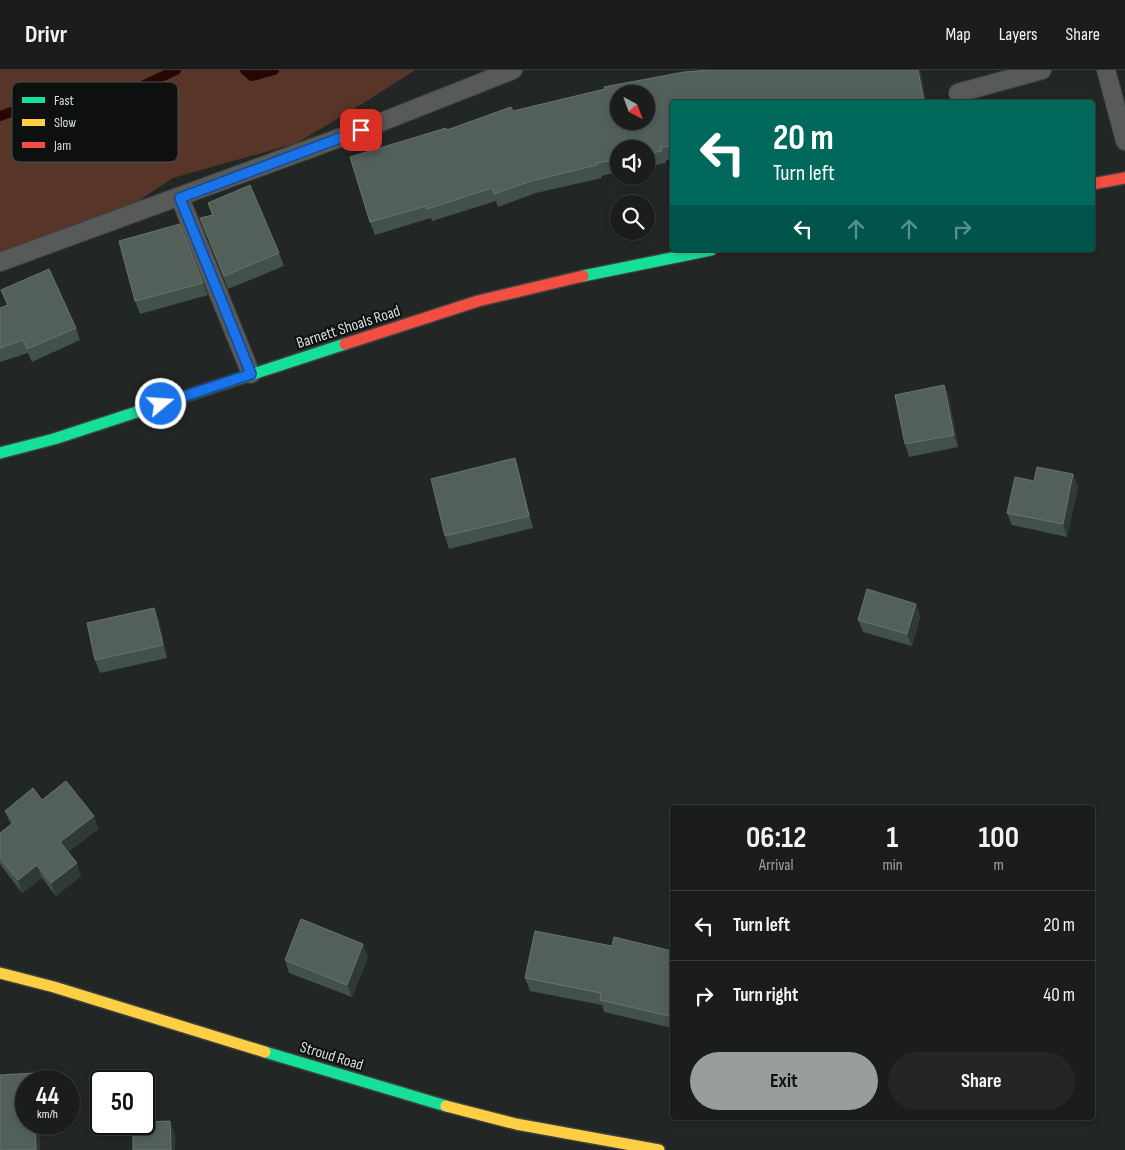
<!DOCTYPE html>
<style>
:root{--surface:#1a1d1c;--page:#232625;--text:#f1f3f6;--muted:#9fa2a3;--line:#383b3b;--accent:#999e9b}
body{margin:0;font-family:"Sofia Sans Condensed",sans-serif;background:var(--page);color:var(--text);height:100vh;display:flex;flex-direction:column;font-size:19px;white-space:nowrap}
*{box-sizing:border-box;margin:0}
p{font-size:16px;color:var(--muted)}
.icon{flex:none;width:28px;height:28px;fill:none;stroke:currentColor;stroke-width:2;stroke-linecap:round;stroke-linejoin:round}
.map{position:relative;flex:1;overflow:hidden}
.side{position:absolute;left:670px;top:735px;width:425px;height:315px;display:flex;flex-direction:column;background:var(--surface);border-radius:5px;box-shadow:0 2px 8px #0003,0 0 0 1px var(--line)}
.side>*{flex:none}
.guide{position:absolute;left:670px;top:30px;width:425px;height:152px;border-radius:5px;box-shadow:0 2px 8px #0003,0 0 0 1px var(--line);background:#00695c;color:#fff;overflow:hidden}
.needle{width:32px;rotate:139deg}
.controls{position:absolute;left:610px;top:15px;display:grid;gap:10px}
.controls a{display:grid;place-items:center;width:45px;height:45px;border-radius:50%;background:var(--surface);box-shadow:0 2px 8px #0003,0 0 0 1px var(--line);font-size:25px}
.speed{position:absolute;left:15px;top:1000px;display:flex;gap:10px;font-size:25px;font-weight:700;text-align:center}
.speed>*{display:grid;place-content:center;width:65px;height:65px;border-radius:50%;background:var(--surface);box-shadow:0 2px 8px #0003,0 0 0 1px var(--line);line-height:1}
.speed small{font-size:12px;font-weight:400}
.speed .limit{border:2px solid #111;border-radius:8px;background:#fff;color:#111}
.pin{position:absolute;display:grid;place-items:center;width:42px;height:42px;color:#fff;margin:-21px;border-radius:10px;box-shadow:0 2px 8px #0006}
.me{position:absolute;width:55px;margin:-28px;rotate:72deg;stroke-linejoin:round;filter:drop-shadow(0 0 4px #0008)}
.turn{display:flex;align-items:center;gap:18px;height:105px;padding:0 20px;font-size:22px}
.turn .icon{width:65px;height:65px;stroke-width:2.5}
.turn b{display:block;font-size:35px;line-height:42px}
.lanes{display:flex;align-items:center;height:48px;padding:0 20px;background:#0003;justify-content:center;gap:25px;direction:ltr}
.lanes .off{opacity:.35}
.eta{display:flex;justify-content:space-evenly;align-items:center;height:85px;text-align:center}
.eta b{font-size:30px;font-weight:700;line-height:35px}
.primary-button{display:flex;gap:10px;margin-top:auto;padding:10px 20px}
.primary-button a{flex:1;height:58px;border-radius:30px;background:var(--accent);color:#111;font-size:20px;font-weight:700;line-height:58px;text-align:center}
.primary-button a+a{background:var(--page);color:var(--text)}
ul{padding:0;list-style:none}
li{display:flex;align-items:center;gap:15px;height:70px;padding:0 20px;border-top:1px solid var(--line)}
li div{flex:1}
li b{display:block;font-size:19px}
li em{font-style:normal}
header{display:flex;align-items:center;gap:30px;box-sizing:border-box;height:70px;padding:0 25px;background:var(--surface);border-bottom:1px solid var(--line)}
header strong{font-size:24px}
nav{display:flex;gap:28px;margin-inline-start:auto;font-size:18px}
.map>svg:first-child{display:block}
</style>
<header>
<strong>Drivr</strong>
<nav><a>Map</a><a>Layers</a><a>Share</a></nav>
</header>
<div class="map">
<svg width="1125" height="1080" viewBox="0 0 1125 1080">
<rect width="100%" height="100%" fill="#222725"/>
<!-- green -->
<path fill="#573528" d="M 0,0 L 415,0 L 362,34 L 297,73 L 173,108 L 138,131 L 106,148 L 0,182 Z"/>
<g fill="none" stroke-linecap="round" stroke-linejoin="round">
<!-- stream -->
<g stroke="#270703" stroke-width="10">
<path d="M 245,0 L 252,6 L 274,0"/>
<path d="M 0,46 L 14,41 L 99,23 L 140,17 L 176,0"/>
</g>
<defs>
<g id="lane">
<path d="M 1106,0 L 1125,71"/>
<path d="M 958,23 L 1042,0"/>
<path d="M 180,128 L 251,304"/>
<path d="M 0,192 L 361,60 L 513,0"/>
</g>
<g id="fast">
<path d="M 583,206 L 711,180"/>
<path d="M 0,383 L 54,369 L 345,274"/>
<path d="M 265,982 L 446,1036"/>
</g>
<g id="slow">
<path d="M 0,903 L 54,917 L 265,982"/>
<path d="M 446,1036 L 516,1054 L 659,1080"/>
</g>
<g id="jam">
<path d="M 1092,114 L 1125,108"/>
<path d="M 345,274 L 478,231 L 583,206"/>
</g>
</defs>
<!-- lane casing -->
<use href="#lane" stroke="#3d413f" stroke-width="20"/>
<!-- fast casing -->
<use href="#fast" stroke="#3d413f" stroke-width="14"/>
<!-- slow casing -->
<use href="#slow" stroke="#3d413f" stroke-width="14"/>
<!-- jam casing -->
<use href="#jam" stroke="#3d413f" stroke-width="14"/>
<!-- lane -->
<use href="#lane" stroke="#575a58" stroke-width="18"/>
<!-- fast -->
<use href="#fast" stroke="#16e098" stroke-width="11"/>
<!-- slow -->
<use href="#slow" stroke="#ffcf43" stroke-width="11"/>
<!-- jam -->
<use href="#jam" stroke="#f24e42" stroke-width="11"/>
</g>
<!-- wall -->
<g fill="#42514b">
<path d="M 920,0 L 926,32 L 672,32 L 672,89 L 666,90 L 666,93 L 646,97 L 646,79 L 619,79 L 619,102 L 601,106 L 602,108 L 536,123 L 498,137 L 496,131 L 432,151 L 431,148 L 375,165 L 370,152 L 447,60 L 513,41 Z"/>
<path d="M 208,133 L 279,183 L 284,196 L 228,219 L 200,148 L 212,145 Z"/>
<path d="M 203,213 L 208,225 L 140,244 L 135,231 Z"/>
<path d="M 1,220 L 76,258 L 80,270 L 32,292 L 28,283 L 0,292 L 0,238 L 7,235 Z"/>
<path d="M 944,315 L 949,327 L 958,377 L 909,387 L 905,374 Z"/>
<path d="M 515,388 L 519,401 L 533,458 L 449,479 L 445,466 Z"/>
<path d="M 1073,404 L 1078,417 L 1067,467 L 1012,455 L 1007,443 L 1034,411 Z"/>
<path d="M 916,534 L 920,547 L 912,576 L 863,562 L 858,550 Z"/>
<path d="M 154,538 L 159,551 L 167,588 L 100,603 L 95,590 Z"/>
<path d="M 42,730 L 94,746 L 98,759 L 68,782 L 81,806 L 56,826 L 42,808 L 22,823 L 0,794 L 0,763 L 11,755 L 5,741 Z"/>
<path d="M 612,876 L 672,881 L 672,958 L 604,942 L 602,935 L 530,921 L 525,908 Z"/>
<path d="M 368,887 L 352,927 L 289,903 L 285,890 Z"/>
</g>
<!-- shaded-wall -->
<g fill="#2f3a35">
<path d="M 918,0 L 920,0 L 926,32 L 924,32 Z"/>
<path d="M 944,315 L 949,327 L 958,377 L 954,365 Z"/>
<path d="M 515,388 L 519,401 L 533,458 L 529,446 Z"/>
<path d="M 1073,404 L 1078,417 L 1067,467 L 1063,454 Z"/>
<path d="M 916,534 L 920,547 L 912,576 L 907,564 Z"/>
<path d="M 154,538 L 159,551 L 167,588 L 163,575 Z"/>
<path d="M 94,746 L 98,759 L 65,785 L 60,772 Z"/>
<path d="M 77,793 L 81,806 L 56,826 L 51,813 Z"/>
<path d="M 37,795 L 42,808 L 22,823 L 18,810 Z"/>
<path d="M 363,874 L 368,887 L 352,927 L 347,915 Z"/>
<path d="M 672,932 L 672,955 L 669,946 Z"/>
<path d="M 34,1003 L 37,1011 L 34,1011 Z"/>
<path d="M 170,1051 L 175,1064 L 175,1080 L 171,1080 Z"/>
<path d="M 35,1054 L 40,1054 L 40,1080 L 36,1080 Z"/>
</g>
<!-- building -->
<g fill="#53605a" stroke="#68746e" fill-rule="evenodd">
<path d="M 711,0 L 918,0 L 924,32 L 672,32 L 672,76 L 661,77 L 662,81 L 646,84 L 646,79 L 619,79 L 619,89 L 597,93 L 597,95 L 531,111 L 494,124 L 492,118 L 427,139 L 426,136 L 370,152 L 350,87 L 446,58 L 447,60 L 511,37 L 513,41 L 605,19 L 604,17 L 684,2 ZM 619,24 L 646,24 L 646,51 L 619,51 Z"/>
<path d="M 250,115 L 279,183 L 224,206 L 200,148 L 213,145 L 208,133 Z"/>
<path d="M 180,154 L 203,213 L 135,231 L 119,171 Z"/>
<path d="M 49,199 L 76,258 L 27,279 L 23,270 L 0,278 L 0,238 L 8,235 L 1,220 Z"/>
<path d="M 944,315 L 954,365 L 905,374 L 895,325 Z"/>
<path d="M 515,388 L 529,446 L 445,466 L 431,409 Z"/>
<path d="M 1037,397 L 1073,404 L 1063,454 L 1007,443 L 1015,407 L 1034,411 Z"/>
<path d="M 867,519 L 916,534 L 907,564 L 858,550 Z"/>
<path d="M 154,538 L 163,575 L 95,590 L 87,553 Z"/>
<path d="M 66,711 L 94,746 L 60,772 L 77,793 L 51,813 L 37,795 L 18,810 L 0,788 L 0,763 L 14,752 L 5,741 L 33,718 L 42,730 Z"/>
<path d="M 301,849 L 363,874 L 347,915 L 285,890 Z"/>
<path d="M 535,861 L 612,876 L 614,867 L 672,881 L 672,932 L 669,946 L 600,930 L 601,923 L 525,908 Z"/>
<path d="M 34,1003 L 34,1011 L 26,1011 L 26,1054 L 35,1054 L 36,1080 L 0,1080 L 0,1005 Z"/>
<path d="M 170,1051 L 171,1080 L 133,1080 L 133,1054 L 144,1054 L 144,1052 Z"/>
</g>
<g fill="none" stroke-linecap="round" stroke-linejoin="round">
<defs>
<path id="route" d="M 161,334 L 251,304 L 180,128 L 361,60"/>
</defs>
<!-- route casing -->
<use href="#route" stroke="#114b97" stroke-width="12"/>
<!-- route -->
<use href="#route" stroke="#1a73e8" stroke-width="9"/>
</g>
<g text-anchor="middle" stroke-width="4" stroke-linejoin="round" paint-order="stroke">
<!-- street labels -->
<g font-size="16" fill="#d9dedb" stroke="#0d100e">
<text transform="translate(348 256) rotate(-18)" y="6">Barnett Shoals Road</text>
<text transform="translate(332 985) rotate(17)" y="6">Stroud Road</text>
</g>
</g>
<!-- legend -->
<rect x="12" y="12" width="166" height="80" rx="8" fill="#0d100e" stroke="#4a4e4c" stroke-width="1"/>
<rect x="22" y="27" width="23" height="6" fill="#16e098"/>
<rect x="22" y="49" width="23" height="7" fill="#ffcf43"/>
<rect x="22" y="72" width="23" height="6" fill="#f24e42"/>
<g font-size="14" fill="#d9dedb">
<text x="54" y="35">Fast</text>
<text x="54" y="57">Slow</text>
<text x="54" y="80">Jam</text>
</g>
</svg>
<div class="controls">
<a><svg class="needle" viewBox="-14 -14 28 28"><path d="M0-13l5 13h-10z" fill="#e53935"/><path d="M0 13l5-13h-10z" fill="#9fa2a3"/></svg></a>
<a><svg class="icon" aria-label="sound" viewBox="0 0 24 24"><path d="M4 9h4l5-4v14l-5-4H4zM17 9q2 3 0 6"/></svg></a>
<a><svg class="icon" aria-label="search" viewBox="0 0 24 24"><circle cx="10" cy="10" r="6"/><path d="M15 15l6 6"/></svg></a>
</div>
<div class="speed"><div>44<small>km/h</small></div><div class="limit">50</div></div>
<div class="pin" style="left:361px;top:60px;background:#d93025"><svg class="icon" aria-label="arrive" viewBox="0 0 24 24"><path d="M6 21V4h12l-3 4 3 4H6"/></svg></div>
<svg class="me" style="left:161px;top:334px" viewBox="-20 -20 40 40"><circle r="17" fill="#1a73e8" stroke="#fff" stroke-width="3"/><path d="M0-11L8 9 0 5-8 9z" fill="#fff"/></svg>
<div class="guide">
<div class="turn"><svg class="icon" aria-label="left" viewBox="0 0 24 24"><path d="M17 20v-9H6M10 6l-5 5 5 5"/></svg><div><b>20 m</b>Turn left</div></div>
<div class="lanes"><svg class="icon" aria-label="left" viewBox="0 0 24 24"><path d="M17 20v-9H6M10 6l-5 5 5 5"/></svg><svg class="icon off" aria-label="ahead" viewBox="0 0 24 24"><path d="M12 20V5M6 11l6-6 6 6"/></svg><svg class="icon off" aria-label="ahead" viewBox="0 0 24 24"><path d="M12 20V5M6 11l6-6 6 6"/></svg><svg class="icon off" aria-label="right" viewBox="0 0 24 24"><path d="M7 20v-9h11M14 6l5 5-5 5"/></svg></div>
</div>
<section class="side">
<div class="eta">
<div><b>06:12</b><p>Arrival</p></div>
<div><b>1</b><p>min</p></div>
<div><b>100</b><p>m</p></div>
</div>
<ul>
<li><svg class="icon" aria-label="left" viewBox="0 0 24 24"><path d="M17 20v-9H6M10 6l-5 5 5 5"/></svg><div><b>Turn left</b></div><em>20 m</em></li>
<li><svg class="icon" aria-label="right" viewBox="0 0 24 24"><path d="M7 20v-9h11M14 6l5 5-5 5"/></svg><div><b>Turn right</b></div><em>40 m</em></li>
</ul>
<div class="primary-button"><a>Exit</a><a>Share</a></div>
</section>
</div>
